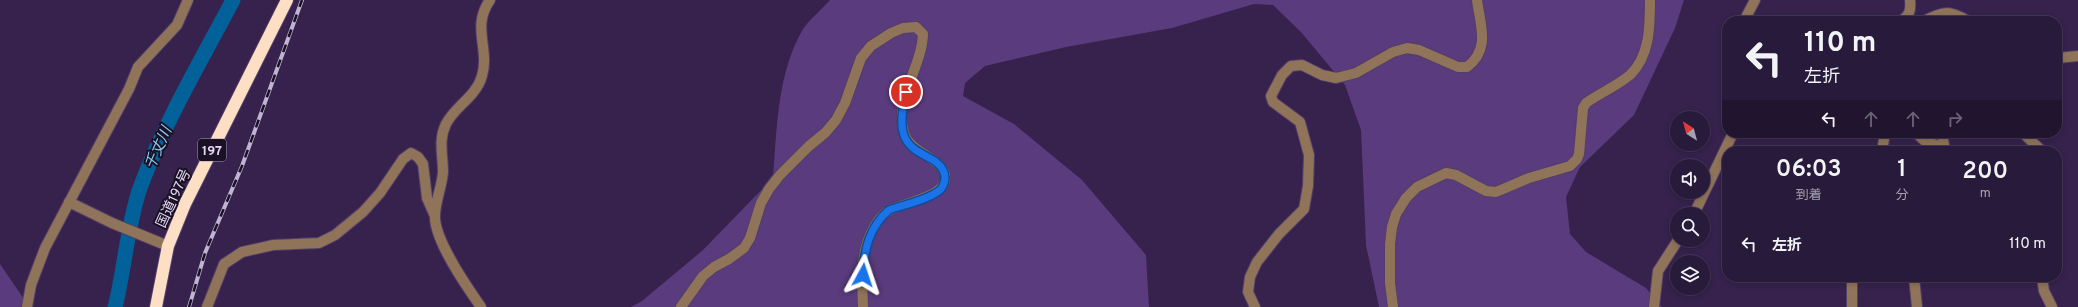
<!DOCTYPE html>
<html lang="ja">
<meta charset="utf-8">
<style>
:root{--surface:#281a3a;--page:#342745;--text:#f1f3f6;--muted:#a5a1af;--line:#443854}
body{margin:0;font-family:Overpass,"Noto Sans JP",sans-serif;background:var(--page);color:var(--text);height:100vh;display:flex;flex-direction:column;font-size:15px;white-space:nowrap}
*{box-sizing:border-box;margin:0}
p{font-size:13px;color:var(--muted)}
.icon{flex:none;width:22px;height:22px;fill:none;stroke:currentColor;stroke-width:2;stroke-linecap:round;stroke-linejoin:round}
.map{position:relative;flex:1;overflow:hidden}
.drawer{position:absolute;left:1722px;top:146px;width:340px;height:136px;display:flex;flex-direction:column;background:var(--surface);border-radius:16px;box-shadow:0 2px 6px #0003,0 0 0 1px var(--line)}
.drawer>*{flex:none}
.banner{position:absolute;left:1722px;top:16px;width:340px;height:122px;border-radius:16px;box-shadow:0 2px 6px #0003,0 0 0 1px var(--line);background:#281a3a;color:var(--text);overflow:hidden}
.needle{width:26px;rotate:324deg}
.fabs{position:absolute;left:1670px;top:111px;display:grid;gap:8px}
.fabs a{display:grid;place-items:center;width:40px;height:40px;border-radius:50%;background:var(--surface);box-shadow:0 2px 6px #0003,0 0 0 1px var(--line);font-size:20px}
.pin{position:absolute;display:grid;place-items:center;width:34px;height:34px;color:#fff;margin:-17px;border:2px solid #fff;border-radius:50%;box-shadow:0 1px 4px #0007}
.me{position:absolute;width:44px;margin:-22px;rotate:5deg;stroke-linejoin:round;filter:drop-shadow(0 0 3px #0008)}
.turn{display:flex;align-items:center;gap:14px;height:84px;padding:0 16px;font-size:18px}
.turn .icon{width:52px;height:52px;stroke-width:2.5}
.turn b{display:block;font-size:28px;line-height:34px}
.lanes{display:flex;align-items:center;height:38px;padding:0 16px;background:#0003;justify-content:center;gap:20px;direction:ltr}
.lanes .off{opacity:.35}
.eta{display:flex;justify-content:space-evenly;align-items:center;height:68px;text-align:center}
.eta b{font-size:24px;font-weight:600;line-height:28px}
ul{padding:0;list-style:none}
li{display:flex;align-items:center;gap:12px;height:60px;padding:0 16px}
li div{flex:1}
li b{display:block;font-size:15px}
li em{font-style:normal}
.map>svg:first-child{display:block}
</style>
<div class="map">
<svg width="2078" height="307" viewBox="0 0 2078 307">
<rect width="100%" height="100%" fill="#36224d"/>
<!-- green -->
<g fill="#5a3b7d">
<path d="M 830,0 L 1684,0 L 1675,28 L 1634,115 L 1580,167 L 1566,197 L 1570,234 L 1586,252 L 1646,288 L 1662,307 L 1379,307 L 1366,245 L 1361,130 L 1345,85 L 1301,32 L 1273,5 L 1254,4 L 1172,28 L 1066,47 L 985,66 L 965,83 L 963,96 L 1014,124 L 1082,180 L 1146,255 L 1149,307 L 631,307 L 642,301 L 703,250 L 773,178 C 777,129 777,73 803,29 C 810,19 822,9 830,0 Z"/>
<path d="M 0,264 L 28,305 L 27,307 L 0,307 Z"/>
</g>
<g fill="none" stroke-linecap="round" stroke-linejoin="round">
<!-- river -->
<path stroke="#026198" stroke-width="15" d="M 115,307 C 125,268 127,226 140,188 C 164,123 201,61 233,0"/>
<defs>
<g id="minor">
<path d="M 1744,21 L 1755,0"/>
<path d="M 1901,21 C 1910,15 1911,10 1910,0"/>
<path d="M 1924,21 C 1943,11 1949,10 1968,21"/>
<path d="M 2057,58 L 2078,56"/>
<path d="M 1916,133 L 1925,141 L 1944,148"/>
<path d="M 1942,133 L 1945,151"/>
<path d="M 2023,133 L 2042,151"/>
<path d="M 1882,151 L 1885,133"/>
<path d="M 2057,188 L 2057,189"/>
<path d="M 69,202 L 112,223 L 168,246"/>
<path d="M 1694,214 L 1733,133"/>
<path d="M 1914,277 L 1917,307"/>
<path d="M 2042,277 L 2044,291 L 2052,307"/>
<path d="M 27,307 L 31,285 L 45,248 L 129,89 L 138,67 L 177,25 L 188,0"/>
<path d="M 207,307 L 224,264 L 242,252 L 273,245 L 319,243 L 335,235 L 363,212 L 380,193 L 403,159 L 411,153 L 418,157 L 423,164 L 427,198 L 435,216"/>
<path d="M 481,307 C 467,287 434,240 435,216 C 435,201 442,187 443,172 C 443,155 438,140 446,124 C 455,106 476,97 482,76 C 490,48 471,27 490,0"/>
<path d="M 681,307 L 703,276 L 714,267 L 729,259 L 744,248 L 750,238 L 761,203 L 769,189 L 780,175 L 809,146 L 825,133 L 836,120 L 845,103 L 861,58 L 871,46 L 891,33 L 903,28 L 916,27 L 923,34 C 922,67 894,99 904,133 C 910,155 949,159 945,181 C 941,197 904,203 890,210 C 884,213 877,221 874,227 C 860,250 862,281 863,307"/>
<path d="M 1255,307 L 1248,292 L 1250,277 L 1257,262 L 1279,234 L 1304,209 L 1308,186 L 1309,155 L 1300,122 L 1273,102 L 1271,96 L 1282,75 L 1291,66 L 1302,65 L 1322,75 L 1336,78 L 1356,73 L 1393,52 L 1407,48 L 1419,50 L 1458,67 L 1467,67 C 1491,49 1480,25 1477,0"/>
<path d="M 1393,307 L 1390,283 L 1390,244 L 1392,227 L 1396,214 L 1406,198 L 1417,187 L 1446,173 L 1456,175 L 1486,191 L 1496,192 L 1529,178 L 1570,166 L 1577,159 L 1579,154 L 1583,108 L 1586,103 C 1600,93 1617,86 1630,75 C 1650,56 1650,26 1650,0"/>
<path d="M 1654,307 L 1658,271 L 1678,240"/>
<path d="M 1852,307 L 1852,277"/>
</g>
<path id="highway" d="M 156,307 L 168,246 L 185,204 L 287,0"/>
</defs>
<!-- minor casing -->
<use href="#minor" stroke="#523f67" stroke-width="12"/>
<!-- highway casing -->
<use href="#highway" stroke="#523f67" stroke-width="14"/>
<!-- minor -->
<use href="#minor" stroke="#90745a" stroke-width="10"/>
<!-- highway -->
<use href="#highway" stroke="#fcdfc5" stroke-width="12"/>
<defs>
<path id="rail" d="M 189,307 L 205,253 L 242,166 L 302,0"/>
</defs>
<!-- rail casing -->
<use href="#rail" stroke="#c0b4d2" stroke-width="4"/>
<!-- rail -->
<use href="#rail" stroke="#1a1124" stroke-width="2.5" stroke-dasharray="8" stroke-linecap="butt"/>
</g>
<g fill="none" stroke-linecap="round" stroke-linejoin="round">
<defs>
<path id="route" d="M 863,275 C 864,250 869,227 889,210 C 903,205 931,199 941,189 C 943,186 945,181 945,178 C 945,172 941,166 936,162 C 924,154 909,150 904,135 C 899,122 904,105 906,92"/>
</defs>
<!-- route casing -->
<use href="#route" stroke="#114b97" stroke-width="10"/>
<!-- route -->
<use href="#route" stroke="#1a73e8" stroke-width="7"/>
</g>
<g text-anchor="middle" stroke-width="4" stroke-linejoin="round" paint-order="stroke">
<!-- shield labels -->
<rect fill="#1a1124" stroke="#a69cb4" stroke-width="1" x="198" y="139" width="28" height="22" rx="3"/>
<g font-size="13" font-weight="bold" fill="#e2d7f2">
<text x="212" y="155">197</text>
</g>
<!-- street labels -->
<g font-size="14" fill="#e2d7f2" stroke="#1a1124">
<text transform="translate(173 198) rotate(-65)" y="5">国道197号</text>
</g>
<!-- water labels -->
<g font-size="15" font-style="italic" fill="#93cbf9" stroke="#1a1124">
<text transform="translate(158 148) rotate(-66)" y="5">千丈川</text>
</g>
</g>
</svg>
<div class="fabs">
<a><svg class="needle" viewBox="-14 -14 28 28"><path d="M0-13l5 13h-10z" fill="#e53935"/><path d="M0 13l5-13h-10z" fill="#a5a1af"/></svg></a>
<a><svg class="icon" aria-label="sound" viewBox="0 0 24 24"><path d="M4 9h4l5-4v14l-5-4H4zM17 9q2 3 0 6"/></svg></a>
<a><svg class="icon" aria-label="search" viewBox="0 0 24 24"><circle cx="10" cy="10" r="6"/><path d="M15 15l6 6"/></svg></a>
<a><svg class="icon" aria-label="layers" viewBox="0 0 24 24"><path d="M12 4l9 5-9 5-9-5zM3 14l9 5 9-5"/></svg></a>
</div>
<div class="pin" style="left:906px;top:92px;background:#d93025"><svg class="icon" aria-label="arrive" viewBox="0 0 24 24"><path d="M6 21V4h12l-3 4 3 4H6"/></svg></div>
<svg class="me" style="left:863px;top:275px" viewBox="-20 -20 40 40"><path d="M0-17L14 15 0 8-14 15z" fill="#1a73e8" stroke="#fff" stroke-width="4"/></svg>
<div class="banner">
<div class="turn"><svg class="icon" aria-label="left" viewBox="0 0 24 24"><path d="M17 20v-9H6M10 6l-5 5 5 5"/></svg><div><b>110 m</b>左折</div></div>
<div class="lanes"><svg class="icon" aria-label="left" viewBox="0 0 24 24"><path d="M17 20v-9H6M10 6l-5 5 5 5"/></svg><svg class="icon off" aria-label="ahead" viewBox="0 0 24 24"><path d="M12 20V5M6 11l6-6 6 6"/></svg><svg class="icon off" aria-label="ahead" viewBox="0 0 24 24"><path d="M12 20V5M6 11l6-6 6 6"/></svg><svg class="icon off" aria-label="right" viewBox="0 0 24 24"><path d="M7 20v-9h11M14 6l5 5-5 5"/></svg></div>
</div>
<section class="drawer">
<div class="eta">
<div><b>06:03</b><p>到着</p></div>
<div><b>1</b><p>分</p></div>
<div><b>200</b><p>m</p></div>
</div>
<ul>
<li><svg class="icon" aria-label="left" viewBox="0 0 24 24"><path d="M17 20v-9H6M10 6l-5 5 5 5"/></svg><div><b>左折</b></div><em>110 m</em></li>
</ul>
</section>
</div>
